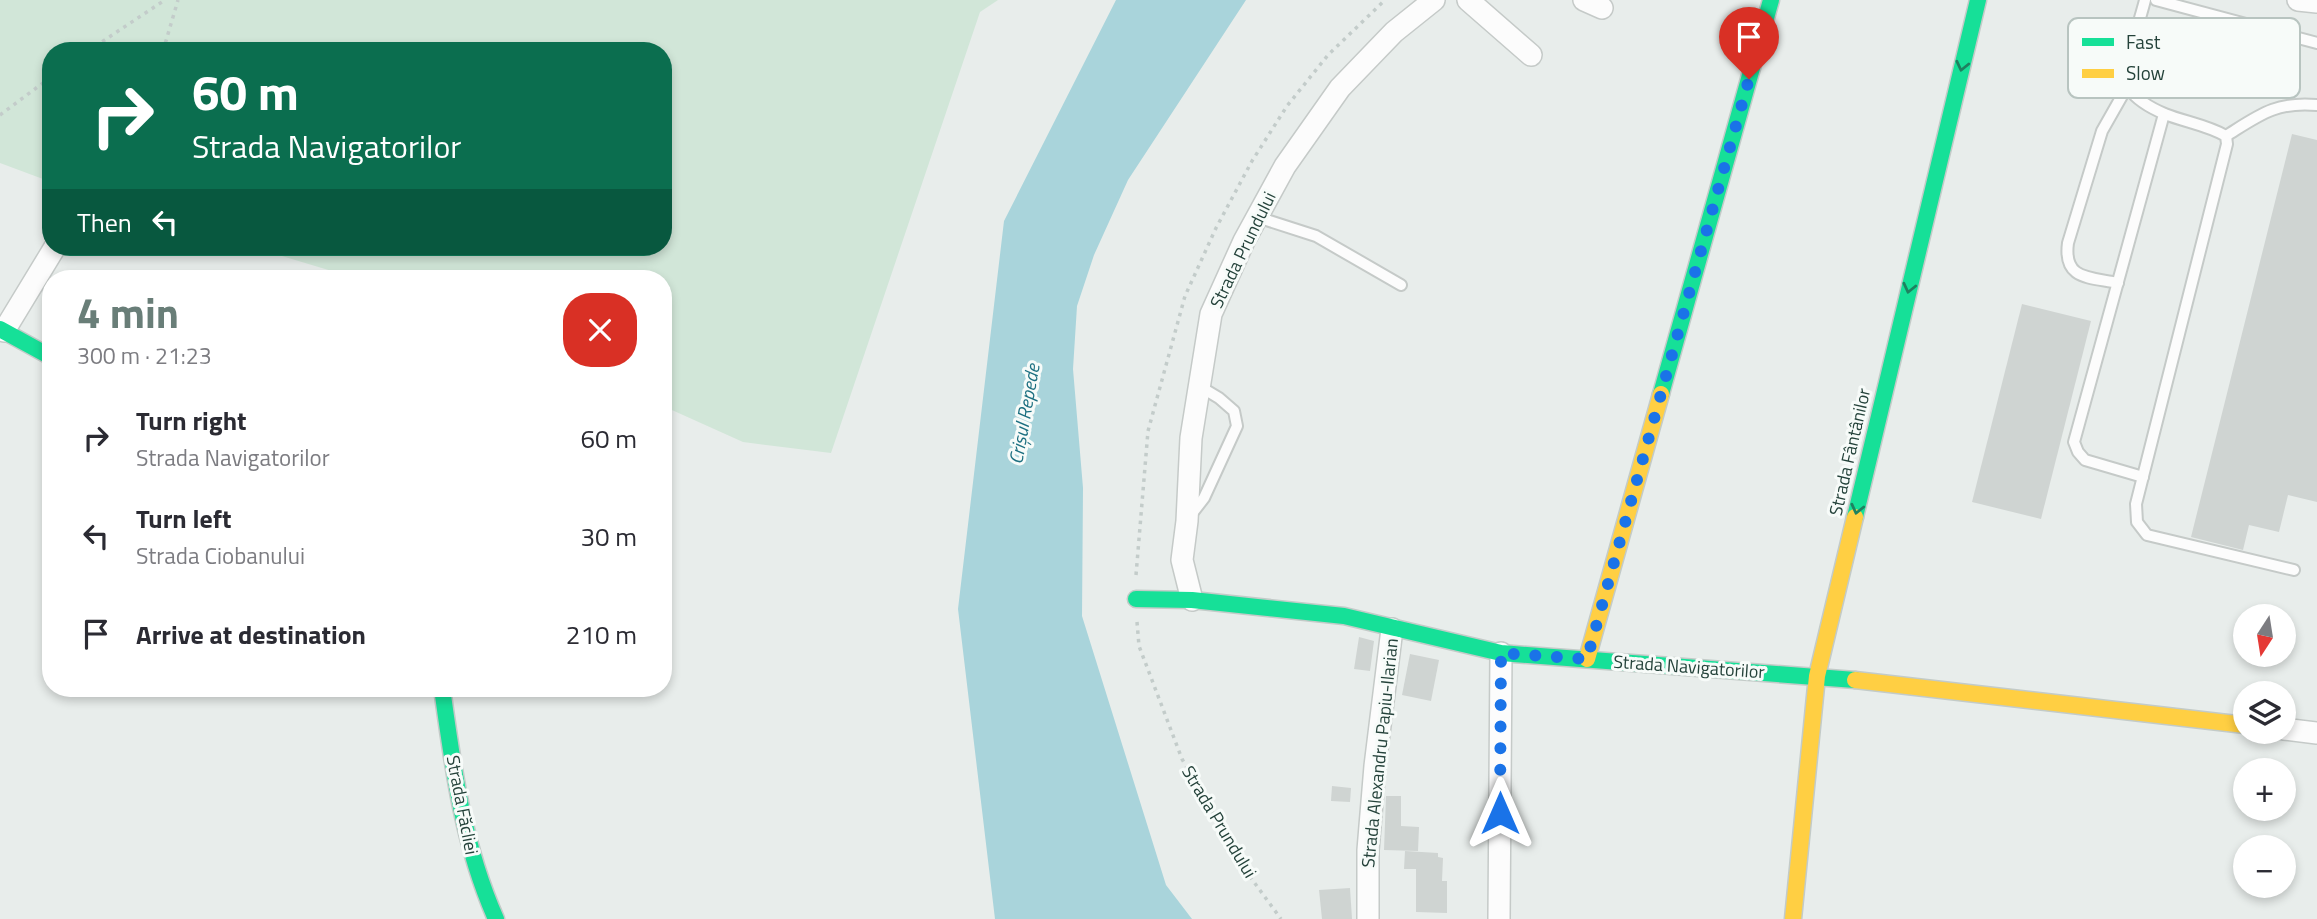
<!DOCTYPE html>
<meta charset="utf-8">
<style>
:root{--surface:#fff;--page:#f2f2f3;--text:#2b2b33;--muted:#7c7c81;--accent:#697e78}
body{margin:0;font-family:"Titillium Web",sans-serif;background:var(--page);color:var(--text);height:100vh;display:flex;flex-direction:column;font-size:26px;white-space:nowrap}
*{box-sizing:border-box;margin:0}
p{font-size:23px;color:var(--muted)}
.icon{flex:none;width:38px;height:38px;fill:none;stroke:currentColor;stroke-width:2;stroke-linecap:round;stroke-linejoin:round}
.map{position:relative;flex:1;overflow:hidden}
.side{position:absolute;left:42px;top:270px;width:630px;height:427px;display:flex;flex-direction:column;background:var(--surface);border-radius:28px;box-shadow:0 4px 10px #0003}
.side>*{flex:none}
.top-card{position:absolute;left:42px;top:42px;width:630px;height:214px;border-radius:28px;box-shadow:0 4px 10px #0003;background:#0b6e4f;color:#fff;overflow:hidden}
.needle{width:46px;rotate:192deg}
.tools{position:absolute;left:2233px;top:604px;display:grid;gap:14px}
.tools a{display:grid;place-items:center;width:63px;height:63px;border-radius:50%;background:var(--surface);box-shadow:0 4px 10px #0003;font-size:35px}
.pin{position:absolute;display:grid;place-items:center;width:60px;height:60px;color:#fff;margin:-72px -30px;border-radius:50% 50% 50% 0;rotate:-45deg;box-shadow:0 0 7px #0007}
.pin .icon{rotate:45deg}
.me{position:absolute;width:77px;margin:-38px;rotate:0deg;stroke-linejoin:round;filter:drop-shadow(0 0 5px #0008)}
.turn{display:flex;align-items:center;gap:24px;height:147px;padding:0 35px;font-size:32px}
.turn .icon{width:91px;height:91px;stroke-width:2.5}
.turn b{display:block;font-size:49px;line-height:60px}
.then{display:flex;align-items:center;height:66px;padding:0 35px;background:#0003;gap:14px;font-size:26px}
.round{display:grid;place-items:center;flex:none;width:74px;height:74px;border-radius:28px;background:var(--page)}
.head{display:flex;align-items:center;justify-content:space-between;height:119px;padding:0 35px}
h1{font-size:42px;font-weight:700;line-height:52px;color:var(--accent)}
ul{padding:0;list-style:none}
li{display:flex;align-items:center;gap:21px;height:98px;padding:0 35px}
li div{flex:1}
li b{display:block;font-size:26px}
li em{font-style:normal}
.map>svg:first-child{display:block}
</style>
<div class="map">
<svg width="2317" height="919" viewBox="0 0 2317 919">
<rect width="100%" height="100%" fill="#e8edeb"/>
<!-- green -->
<path fill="#d1e6d8" d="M 0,0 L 998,0 L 980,12 L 831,453 L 743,442 L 663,406 L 663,278 L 355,278 L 252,247 L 663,247 L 663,51 L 51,51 L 51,182 L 0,163 Z"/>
<!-- water -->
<path fill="#a9d4db" d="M 1116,0 L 1246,0 L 1128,180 L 1094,255 L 1077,306 L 1073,369 L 1083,488 L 1082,616 L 1166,885 L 1192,919 L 995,919 L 958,609 L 1004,221 Z"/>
<!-- building -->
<g fill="#cfd4d2">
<path d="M 2292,134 L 2317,140 L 2317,502 L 2288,495 L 2279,532 L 2249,525 L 2243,550 L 2191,537 Z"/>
<path d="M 2022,304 L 2091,321 L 2041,519 L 1972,502 Z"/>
<path d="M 1359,637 L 1374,641 L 1370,671 L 1354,669 Z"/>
<path d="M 1410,654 L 1439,660 L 1431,701 L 1402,695 Z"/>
<path d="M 1332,786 L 1351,788 L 1350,802 L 1331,801 Z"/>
<path d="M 1386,796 L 1401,796 L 1401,826 L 1419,827 L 1418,851 L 1384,850 Z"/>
<path d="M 1405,851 L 1438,853 L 1438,857 L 1443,858 L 1442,881 L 1447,881 L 1447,913 L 1416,912 L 1416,869 L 1404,869 Z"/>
<path d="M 1350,888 L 1352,919 L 1322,919 L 1319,890 Z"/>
</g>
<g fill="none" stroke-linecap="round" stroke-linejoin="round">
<defs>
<g id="lane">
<path d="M 2145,0 C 2141,18 2120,75 2129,89 C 2137,100 2153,109 2165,114 C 2185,122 2207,125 2226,136 L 2227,144 L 2136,504 L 2137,522 L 2147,535 L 2294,570"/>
<path d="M 2156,0 L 2317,43"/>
<path d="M 2226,136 C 2258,116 2276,101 2317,105"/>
<path d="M 1257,217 L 1316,236 L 1401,285"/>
<path d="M 2118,283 C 2089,277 2063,280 2068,243 L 2102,131 L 2127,87"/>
<path d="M 2143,477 L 2085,460 L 2078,452 L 2074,442 L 2164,114"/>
<path d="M 1190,516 L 1204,498 L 1237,426 L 1234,411 L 1219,398 L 1199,386"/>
</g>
<g id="street">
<path d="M 1468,0 L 1531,55"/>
<path d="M 1584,0 L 1602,8"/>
<path d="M 2298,0 L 2317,2"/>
<path d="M 4,331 L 55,247"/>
<path d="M 1192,600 L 1182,560 L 1187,521 L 1191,438 L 1211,314 L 1244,241 L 1285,166 L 1340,88 L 1394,32 L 1434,0"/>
<path d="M 2284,729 L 2317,733"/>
<path d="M 1368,919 L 1368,850 L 1375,766 L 1392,629"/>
<path d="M 1499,919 L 1501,653"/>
</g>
<g id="fast">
<path d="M 0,329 L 51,357"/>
<path d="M 1661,394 L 1771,0"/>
<path d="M 1855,517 L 1978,0"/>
<path d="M 1136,599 L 1192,600 L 1344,616 L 1501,653 L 1855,680"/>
<path d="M 442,688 C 453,768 463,845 496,919"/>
</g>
<g id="slow">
<path d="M 1587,659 L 1661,394"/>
<path d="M 1855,680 L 2245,725"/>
<path d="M 1793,919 L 1817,676 L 1855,517"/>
</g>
</defs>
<!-- lane casing -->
<use href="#lane" stroke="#c5cac8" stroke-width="14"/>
<!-- street casing -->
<use href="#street" stroke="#c5cac8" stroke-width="24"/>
<!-- fast casing -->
<use href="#fast" stroke="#c3cbc8" stroke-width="19"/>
<!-- slow casing -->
<use href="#slow" stroke="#c3cbc8" stroke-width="19"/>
<!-- path -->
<g stroke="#c3ccca" stroke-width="3.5" stroke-dasharray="3.5 5" stroke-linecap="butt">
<path d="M 88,51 L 165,0"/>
<path d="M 163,51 L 178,0"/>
<path d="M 0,115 L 51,77"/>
<path d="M 1136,575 L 1148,431 L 1185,296 L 1216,228 L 1252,161 L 1287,106 L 1328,55 L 1385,0"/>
<path d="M 1137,622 L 1139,646 L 1182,759 L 1251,878 L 1281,919"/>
</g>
<!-- lane -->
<use href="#lane" stroke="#fcfcfc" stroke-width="10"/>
<!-- street -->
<use href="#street" stroke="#fcfcfc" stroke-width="21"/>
<!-- fast -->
<use href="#fast" stroke="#16e098" stroke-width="16"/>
<!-- slow -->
<use href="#slow" stroke="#ffcf43" stroke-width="16"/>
</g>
<!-- one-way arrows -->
<defs><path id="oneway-chevron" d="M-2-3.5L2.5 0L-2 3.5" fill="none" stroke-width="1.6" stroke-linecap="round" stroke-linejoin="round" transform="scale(1.75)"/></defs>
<g stroke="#1e8160">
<use href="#oneway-chevron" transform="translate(1962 66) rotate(103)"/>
<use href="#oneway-chevron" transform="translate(1909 288) rotate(103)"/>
<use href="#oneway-chevron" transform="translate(1857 509) rotate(103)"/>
</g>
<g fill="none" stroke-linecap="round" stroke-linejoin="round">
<!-- route -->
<path stroke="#1a73e8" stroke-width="12" stroke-dasharray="0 21.6" d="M 1500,813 L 1501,653 L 1587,659 L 1749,79"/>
</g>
<g text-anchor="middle" stroke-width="6" stroke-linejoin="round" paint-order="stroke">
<!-- street labels -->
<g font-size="18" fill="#24423a" stroke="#f7fbf9">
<text transform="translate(1243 250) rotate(-64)" y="6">Strada Prundului</text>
<text transform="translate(1850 452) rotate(-77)" y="6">Strada Fântânilor</text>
<text transform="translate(1689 667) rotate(4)" y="6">Strada Navigatorilor</text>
<text transform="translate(1380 753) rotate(-84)" y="6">Strada Alexandru Papiu-Ilarian</text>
<text transform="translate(462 805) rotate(79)" y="6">Strada Făcliei</text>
<text transform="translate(1219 822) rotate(59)" y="6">Strada Prundului</text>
</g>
<!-- water labels -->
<g font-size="19" font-style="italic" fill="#1c6f80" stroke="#f7fbf9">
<text transform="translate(1024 414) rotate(-80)" y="7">Crișul Repede</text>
</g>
</g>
<!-- legend -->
<rect x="2068" y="18" width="232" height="80" rx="10" fill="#f7fbf9" stroke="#b8c4c0" stroke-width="2"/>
<rect x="2082" y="38" width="32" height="8" fill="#16e098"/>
<rect x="2082" y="69" width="32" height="9" fill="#ffcf43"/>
<g font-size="19" fill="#24423a">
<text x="2126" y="49">Fast</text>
<text x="2126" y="80">Slow</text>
</g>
</svg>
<div class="tools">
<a><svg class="needle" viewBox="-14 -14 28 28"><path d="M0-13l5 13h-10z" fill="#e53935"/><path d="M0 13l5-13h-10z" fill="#7c7c81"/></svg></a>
<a><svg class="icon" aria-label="layers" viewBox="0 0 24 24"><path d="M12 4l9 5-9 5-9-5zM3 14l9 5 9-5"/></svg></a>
<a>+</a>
<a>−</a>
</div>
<div class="pin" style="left:1749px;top:79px;background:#d93025"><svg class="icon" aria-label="arrive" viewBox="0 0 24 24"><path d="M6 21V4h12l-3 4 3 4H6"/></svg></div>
<svg class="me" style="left:1500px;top:813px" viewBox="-20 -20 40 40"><path d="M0-17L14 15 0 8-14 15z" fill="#1a73e8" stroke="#fff" stroke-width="4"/></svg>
<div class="top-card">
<div class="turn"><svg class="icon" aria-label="right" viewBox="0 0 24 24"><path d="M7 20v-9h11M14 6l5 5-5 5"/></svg><div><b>60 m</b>Strada Navigatorilor</div></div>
<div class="then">Then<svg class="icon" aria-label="left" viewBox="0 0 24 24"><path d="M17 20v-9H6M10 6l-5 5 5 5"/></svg></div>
</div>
<section class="side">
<div class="head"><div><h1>4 min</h1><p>300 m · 21:23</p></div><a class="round" style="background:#d93025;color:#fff"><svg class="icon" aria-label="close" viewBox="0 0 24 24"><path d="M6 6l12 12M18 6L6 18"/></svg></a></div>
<ul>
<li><svg class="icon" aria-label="right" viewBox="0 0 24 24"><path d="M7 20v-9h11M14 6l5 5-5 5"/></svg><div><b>Turn right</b><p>Strada Navigatorilor</p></div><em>60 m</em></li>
<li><svg class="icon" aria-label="left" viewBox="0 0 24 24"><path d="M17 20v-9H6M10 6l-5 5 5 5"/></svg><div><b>Turn left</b><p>Strada Ciobanului</p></div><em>30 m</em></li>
<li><svg class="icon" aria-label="arrive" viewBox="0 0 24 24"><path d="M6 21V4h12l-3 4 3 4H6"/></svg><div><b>Arrive at destination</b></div><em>210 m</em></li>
</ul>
</section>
</div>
